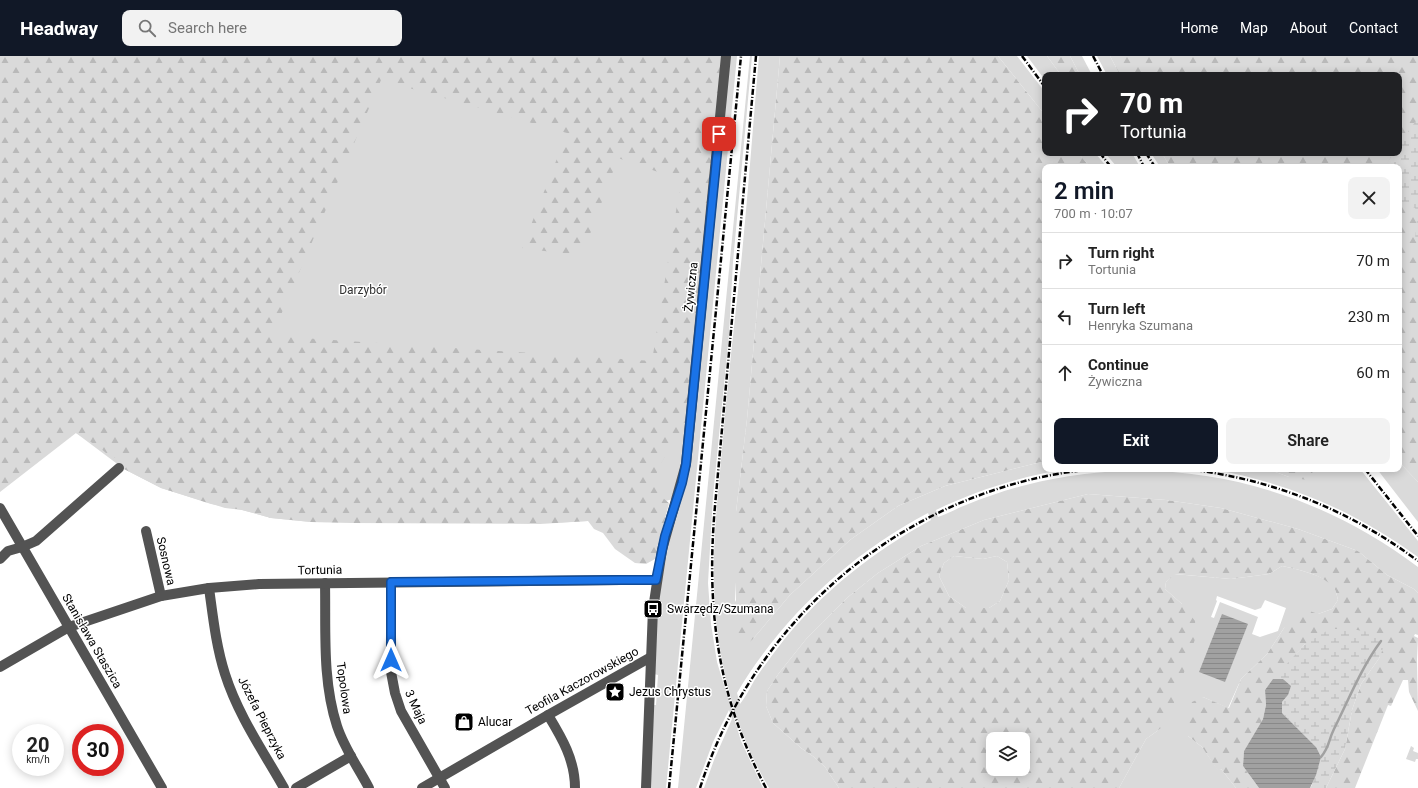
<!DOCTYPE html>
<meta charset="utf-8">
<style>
:root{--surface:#fff;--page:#f2f2f2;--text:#222;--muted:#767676;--line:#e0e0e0;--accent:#111827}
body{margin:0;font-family:Roboto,sans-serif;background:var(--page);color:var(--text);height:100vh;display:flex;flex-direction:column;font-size:15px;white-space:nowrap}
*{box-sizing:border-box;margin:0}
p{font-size:13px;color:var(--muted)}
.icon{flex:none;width:22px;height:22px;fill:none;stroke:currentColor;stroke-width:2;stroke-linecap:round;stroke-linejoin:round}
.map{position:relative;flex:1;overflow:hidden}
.details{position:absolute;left:1042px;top:108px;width:360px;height:308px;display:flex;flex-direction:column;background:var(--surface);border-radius:8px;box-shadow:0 2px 10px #0003}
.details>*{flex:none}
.guide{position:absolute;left:1042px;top:16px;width:360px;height:84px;border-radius:8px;box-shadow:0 2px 10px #0003;background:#202124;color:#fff;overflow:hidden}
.tools{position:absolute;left:986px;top:676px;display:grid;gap:8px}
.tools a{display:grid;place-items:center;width:44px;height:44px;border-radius:8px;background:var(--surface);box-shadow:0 2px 10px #0003;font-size:20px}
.speed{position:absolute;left:12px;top:668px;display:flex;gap:8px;font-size:20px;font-weight:700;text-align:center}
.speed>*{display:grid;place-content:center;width:52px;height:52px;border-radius:50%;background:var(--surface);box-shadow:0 2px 10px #0003;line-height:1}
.speed small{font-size:10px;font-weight:400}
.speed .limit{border:6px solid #d22;background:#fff;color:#111}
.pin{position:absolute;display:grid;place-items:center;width:34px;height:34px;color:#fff;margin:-17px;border-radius:8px;box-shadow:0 2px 6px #0006}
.me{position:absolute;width:44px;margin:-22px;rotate:0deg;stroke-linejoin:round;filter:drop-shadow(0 0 3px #0008)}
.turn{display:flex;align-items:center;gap:14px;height:84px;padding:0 12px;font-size:18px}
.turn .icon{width:52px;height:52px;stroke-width:2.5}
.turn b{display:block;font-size:28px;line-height:34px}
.round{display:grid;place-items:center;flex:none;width:42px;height:42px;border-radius:8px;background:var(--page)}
.headline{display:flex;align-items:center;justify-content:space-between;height:68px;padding:0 12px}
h1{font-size:24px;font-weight:600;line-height:30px;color:var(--accent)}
.cta{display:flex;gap:8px;margin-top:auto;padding:8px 12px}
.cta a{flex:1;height:46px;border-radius:8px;background:var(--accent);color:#fff;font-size:16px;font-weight:600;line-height:46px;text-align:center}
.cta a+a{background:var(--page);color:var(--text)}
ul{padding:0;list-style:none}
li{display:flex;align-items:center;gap:12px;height:56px;padding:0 12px;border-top:1px solid var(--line)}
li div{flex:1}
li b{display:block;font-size:15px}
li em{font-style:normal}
header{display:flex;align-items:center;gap:24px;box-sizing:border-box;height:56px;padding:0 20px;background:var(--accent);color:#fff}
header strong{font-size:19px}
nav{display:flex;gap:22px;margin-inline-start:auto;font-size:14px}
.search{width:280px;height:36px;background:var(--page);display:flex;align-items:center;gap:10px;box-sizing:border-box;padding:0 14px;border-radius:8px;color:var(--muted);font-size:15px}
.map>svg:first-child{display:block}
</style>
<header>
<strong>Headway</strong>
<div class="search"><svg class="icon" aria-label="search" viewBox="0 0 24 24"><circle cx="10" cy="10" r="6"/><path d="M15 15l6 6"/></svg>Search here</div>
<nav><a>Home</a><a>Map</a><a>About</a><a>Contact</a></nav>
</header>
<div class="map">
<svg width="1418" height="732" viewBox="0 0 1418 732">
<defs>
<pattern id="forest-firs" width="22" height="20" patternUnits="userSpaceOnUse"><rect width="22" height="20" fill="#dadada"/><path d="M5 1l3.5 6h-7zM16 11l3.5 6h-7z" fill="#b9b9b9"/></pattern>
<pattern id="wetland-marsh" width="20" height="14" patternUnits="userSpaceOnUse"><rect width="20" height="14" fill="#dadada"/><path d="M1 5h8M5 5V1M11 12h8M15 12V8" fill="none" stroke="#b9b9b9"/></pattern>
<pattern id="water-rules" width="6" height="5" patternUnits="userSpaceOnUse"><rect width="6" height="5" fill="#a1a1a1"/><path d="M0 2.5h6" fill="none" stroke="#898989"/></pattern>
</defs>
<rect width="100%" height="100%" fill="#fff"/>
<!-- green -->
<g fill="#dadada" fill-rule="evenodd">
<path d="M 0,0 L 726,0 L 707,205 L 677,442 L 588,465 L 552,467 L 311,466 L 271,462 L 242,454 L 225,452 L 161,432 L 124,413 L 76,377 Z"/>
<path d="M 730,0 L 737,0 L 666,732 L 650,732 L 653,649 L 656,649 L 658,619 L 654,618 L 658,535 L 662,510 L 678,450 Z"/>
<path d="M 750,0 L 752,0 L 733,206 L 729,278 L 713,440 L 708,527 L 711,568 L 717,606 L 741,685 L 763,732 L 704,732 L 714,704 L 732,663 L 729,654 L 713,686 L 696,732 L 678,732 Z"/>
<path d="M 759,0 L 780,0 L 747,363 L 736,456 L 737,508 L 735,544 L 753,583 L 790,539 L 850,484 L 898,450 L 945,430 L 1045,405 L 1045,413 L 1065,413 C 1020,421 977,434 936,454 L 938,461 C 948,458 957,452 966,449 C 986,441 1006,434 1026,429 C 1165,394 1304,425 1418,511 L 1418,537 L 1414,533 L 1387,519 L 1358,495 L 1298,473 L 1221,452 L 1166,444 L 1088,438 L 984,464 L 921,490 L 878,517 L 848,541 L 807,582 L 779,617 L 767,635 L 766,650 L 773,667 L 801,692 L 814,701 L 825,711 L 839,732 L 769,732 C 733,671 715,596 714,525 C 713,481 718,438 722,394 C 727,332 734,270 741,208 C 748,139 753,69 759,0 ZM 928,457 L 931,464 C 874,495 823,535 783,585 C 773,598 763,611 754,625 C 750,632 745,642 740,648 L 737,637 C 782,561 850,498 928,457 Z"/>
<path d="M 998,0 L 1017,0 L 1045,36 L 1045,59 Z"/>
<path d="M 1027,0 L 1047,0 L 1061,19 L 1045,19 L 1045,24 Z"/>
<path d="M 1070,0 L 1082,0 L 1092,19 L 1080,19 Z"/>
<path d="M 1097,0 L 1110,0 L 1120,19 L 1107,19 Z"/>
<path d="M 1078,97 L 1095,97 L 1107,111 L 1090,111 Z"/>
<path d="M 1105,97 L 1114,97 L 1116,99 L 1119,97 L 1132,97 L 1140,111 L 1117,111 Z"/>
<path d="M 1151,97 L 1162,97 L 1170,111 L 1160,111 Z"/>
<path d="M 1399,406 L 1418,426 L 1418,466 L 1377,413 L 1399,413 Z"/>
<path d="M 1212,413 L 1267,413 L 1289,421 L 1315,414 L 1315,413 L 1360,413 L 1418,485 L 1418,501 C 1353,454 1291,428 1212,413 Z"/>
<path d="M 954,500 L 983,503 L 997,500 L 1007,506 L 1009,524 L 1000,545 L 989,552 L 966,552 L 949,540 L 939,520 L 944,507 Z"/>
<path d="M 1282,510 C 1296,513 1325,519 1334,531 C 1336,534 1337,540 1338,544 L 1332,553 L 1318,558 L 1284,572 L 1267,598 L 1241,623 L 1228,652 L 1203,641 L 1188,680 L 1202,691 L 1218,714 L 1221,713 L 1236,732 L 1119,732 L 1146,683 L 1160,673 L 1182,548 L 1165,533 L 1166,526 L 1174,518 L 1231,523 L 1269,518 ZM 1217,540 L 1255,554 L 1261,552 L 1265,544 L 1286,552 L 1278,575 L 1260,581 L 1252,578 L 1258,561 L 1220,546 L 1214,562 L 1211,561 L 1217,545 L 1216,544 Z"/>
<path d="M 1411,690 L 1414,692 L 1413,695 L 1418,697 L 1418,703 L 1416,703 L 1415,706 L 1406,703 Z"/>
</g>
<!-- forest -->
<g fill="url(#forest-firs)" fill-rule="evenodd">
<path d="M 0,0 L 723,0 L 686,371 C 673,394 636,423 669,447 L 655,503 L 646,508 L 635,507 L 615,493 L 603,477 L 594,473 L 588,465 L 540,468 L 351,467 L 311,466 L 271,462 L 242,454 L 211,448 L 183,439 L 161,432 L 124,413 L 131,407 L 122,399 L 119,398 L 113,403 L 99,391 L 76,377 L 0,436 ZM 381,24 L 567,77 L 522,192 L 582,200 L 618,102 L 681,124 L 652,305 L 272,280 Z"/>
<path d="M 780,0 L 998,0 L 1045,59 L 1045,97 L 1078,97 L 1090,111 L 1045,111 L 1045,405 L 945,430 L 898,450 L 850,484 L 790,539 L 753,583 L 747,588 L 740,588 L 736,581 L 736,456 L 747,363 Z"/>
<path d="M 1047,0 L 1070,0 L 1080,19 L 1061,19 Z"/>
<path d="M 1110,0 L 1418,0 L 1418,426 L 1399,406 L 1399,111 L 1170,111 L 1162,97 L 1399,97 L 1399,19 L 1120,19 Z"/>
<path d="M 1267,413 L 1315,413 L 1307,424 L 1289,421 Z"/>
<path d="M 1088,438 L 1166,444 L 1221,452 L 1298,473 L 1358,495 L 1387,519 L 1414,533 L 1418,537 L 1418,579 L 1415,578 L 1414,580 L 1418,582 L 1417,603 L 1418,655 L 1409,636 L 1408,624 L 1403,624 L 1391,650 L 1388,649 L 1355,732 L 1326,732 L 1345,693 L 1352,654 L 1361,628 L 1380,601 L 1305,588 L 1265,634 L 1266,649 L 1263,663 L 1244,695 L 1243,710 L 1259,732 L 1236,732 L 1221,713 L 1218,715 L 1202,691 L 1188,680 L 1185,668 L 1192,646 L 1203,641 L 1229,652 L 1241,623 L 1267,598 L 1284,572 L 1294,562 L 1307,554 L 1318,558 L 1332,553 L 1338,544 C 1337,540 1336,534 1334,532 C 1325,519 1296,513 1282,510 L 1269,518 L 1231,523 L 1175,518 L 1166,526 L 1165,533 L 1182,548 L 1195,565 L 1196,580 L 1170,659 L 1160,673 L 1146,683 L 1119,732 L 839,732 L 825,711 L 814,701 L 801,692 L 773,667 L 766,650 L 767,635 L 779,617 L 807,582 L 848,541 L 878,517 L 921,490 L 984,464 ZM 954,500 L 983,503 L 997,500 L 1007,506 L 1009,524 L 1000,545 L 989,552 L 966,552 L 949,540 L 939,520 L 944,507 ZM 993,683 L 1023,683 L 1023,713 L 993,713 Z"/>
</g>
<!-- wetland -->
<g fill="url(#wetland-marsh)">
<path d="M 1418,60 L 1418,189 L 1415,183 L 1417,163 L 1415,152 L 1404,147 L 1399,149 L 1399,111 L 1384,111 L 1394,97 L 1399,97 C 1399,83 1413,72 1418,60 Z"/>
<path d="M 1330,573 L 1352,573 L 1368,576 L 1381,585 L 1383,592 L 1380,601 L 1361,628 L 1352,654 L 1345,693 L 1326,732 L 1310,732 L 1312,729 L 1316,691 L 1282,657 L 1282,646 L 1288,639 L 1283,623 L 1273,623 L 1305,588 Z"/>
</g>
<!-- water -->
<g fill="url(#water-rules)">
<path d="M 1222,558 L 1248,568 L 1225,626 L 1199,616 Z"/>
<path d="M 1273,623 L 1283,623 L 1291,630 L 1288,639 L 1282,646 L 1282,657 L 1316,691 L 1321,701 L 1316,719 L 1310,732 L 1259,732 L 1243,710 L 1244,695 L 1263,663 L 1266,649 L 1265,634 Z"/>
</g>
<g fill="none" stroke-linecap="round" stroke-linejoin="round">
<!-- stream -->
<path stroke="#a1a1a1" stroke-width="2.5" d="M 1321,701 C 1330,690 1328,685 1334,673 C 1349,643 1361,612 1381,585"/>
<!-- minor -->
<g stroke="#535353" stroke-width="10">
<path d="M 0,452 L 162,732"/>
<path d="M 146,475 L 161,540"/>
<path d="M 0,503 L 8,495 L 22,491 L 36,485 L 119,412"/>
<path d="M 391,526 L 391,616 L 395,637 L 401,655 L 445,732"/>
<path d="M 325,527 C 326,574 322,624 337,670 C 344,692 358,711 369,732"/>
<path d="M 209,532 C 213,561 216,590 225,618 C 238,659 263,695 284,732"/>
<path d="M 0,611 L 69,571 L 161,540 L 209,532 L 259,528 L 621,524 L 656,524"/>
<path d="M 548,659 C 562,682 575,704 575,732"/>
<path d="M 296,732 L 351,700"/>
<path d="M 422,732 L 548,659 L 651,601"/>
<path d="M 646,732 L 653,553 L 662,494 L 686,408 L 726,0"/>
</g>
<!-- rail -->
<g stroke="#000" stroke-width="2.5" stroke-dasharray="6 2 1 2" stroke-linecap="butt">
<path d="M 756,0 L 715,450 C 706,552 717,640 766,732"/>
<path d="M 1022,0 L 1045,31"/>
<path d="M 1093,0 L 1103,19"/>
<path d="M 1100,97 L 1111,111"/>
<path d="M 1137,97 L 1144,111"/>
<path d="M 1146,97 L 1155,111"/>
<path d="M 1185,413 C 1270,422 1350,454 1418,505"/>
<path d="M 1365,413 L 1418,480"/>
<path d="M 669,732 L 741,0"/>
<path d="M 700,732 C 756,558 910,431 1093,413"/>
</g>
</g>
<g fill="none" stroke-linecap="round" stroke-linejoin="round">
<defs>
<path id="route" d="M 391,604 L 391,526 L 621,524 L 656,524 L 665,480 L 682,427 L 686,408 L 719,78"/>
</defs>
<!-- route casing -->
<use href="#route" stroke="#114b97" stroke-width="10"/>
<!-- route -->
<use href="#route" stroke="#1a73e8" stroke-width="7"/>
</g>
<!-- icons -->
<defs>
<symbol id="bus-square" viewBox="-11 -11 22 22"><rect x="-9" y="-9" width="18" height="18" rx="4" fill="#000" stroke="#fff"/><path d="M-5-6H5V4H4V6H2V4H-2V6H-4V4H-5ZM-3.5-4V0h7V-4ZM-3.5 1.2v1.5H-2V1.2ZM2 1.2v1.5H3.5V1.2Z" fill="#fff"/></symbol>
<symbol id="sight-square" viewBox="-11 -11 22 22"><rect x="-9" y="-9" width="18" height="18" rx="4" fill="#000" stroke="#fff"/><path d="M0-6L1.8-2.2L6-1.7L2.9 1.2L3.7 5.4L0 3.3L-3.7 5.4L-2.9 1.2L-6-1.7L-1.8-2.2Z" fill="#fff"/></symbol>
<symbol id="shop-square" viewBox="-11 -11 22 22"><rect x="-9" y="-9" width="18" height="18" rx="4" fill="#000" stroke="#fff"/><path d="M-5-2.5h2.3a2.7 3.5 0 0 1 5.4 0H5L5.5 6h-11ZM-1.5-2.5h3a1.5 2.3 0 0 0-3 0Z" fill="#fff"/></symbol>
</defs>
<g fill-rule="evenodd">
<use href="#bus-square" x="642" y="542" width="22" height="22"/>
<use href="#sight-square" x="604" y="625" width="22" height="22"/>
<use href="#shop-square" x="453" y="655" width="22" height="22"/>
</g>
<g text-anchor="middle" stroke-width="3" stroke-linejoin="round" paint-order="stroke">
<!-- street labels -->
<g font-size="12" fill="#000" stroke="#fff">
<text transform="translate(691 231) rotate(-84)" y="4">Żywiczna</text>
<text transform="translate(166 505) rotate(77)" y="4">Sosnowa</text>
<text transform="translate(320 514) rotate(-1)" y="4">Tortunia</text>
<text transform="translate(92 585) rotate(60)" y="4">Stanisława Staszica</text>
<text transform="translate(582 625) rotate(-29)" y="4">Teofila Kaczorowskiego</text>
<text transform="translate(344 632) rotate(82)" y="4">Topolowa</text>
<text transform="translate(416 651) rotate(65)" y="4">3 Maja</text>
<text transform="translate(262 662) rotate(63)" y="4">Józefa Pieprzyka</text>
</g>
<!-- park labels -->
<g font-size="12" fill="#313131" stroke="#fff">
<text x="363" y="238">Darzybór</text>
</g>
<!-- poi labels -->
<g font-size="12" fill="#000" stroke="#fff" text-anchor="start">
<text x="667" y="557">Swarzędz/Szumana</text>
<text x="629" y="640">Jezus Chrystus</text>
<text x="478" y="670">Alucar</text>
</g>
</g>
</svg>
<div class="tools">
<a><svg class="icon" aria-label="layers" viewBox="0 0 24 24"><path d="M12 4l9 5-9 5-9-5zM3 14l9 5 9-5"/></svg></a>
</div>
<div class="speed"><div>20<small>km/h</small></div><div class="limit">30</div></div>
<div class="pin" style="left:719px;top:78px;background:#d93025"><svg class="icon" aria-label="arrive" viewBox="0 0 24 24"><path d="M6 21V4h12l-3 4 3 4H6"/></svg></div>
<svg class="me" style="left:391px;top:604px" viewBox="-20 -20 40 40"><path d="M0-17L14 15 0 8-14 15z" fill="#1a73e8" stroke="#fff" stroke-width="4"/></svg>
<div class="guide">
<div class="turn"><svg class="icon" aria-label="right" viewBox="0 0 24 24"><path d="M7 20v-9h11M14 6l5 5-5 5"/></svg><div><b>70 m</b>Tortunia</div></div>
</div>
<section class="details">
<div class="headline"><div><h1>2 min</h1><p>700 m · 10:07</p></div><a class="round"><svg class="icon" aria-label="close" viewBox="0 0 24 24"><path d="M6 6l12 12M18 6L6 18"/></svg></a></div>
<ul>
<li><svg class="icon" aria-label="right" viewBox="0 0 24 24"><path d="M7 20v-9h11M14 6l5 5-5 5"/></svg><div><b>Turn right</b><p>Tortunia</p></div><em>70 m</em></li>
<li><svg class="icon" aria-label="left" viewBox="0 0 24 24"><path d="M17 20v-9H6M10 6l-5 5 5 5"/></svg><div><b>Turn left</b><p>Henryka Szumana</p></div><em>230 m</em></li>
<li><svg class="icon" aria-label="ahead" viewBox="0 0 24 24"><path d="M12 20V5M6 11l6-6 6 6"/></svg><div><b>Continue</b><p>Żywiczna</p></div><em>60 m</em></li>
</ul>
<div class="cta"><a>Exit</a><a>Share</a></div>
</section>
</div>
